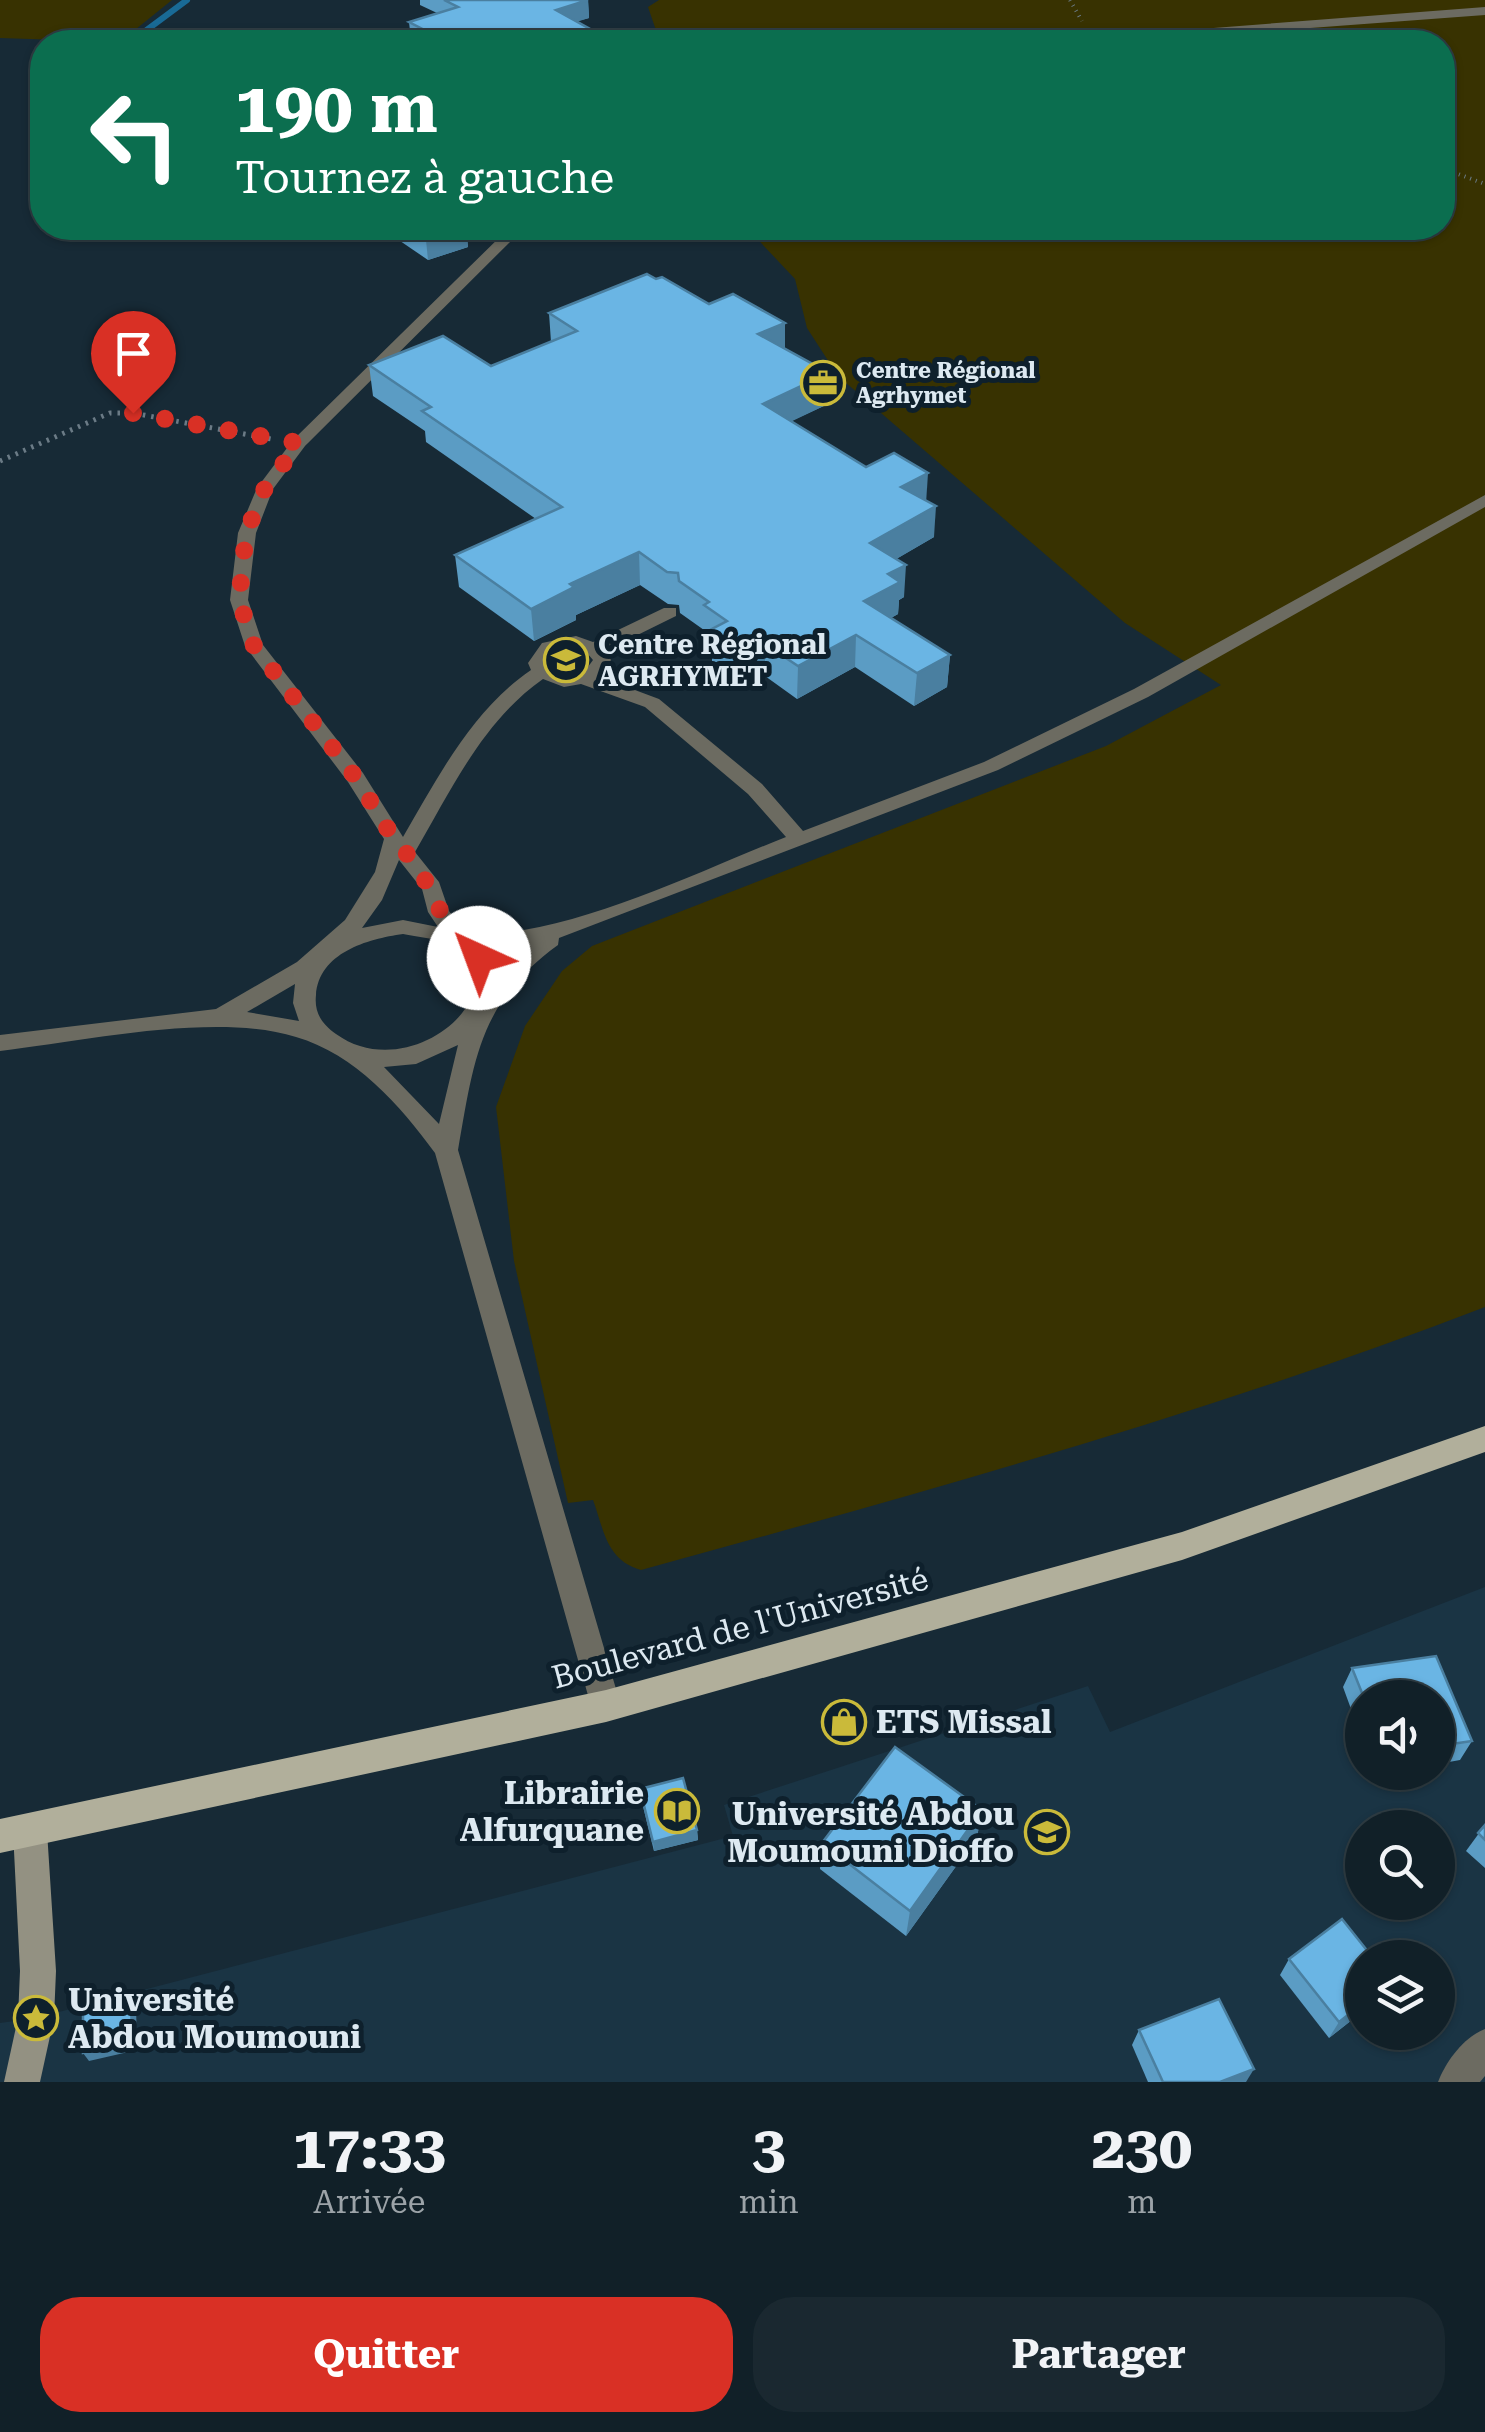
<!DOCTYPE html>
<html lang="fr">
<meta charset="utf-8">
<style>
:root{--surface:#112028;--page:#1a2830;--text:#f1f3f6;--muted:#9ca3a8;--line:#303e45;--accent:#d93025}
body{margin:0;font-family:"Roboto Serif",serif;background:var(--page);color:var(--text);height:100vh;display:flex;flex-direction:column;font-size:38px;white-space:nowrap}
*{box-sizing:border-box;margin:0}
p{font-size:32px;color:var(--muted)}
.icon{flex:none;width:55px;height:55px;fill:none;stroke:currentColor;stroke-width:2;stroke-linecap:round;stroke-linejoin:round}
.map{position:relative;height:2082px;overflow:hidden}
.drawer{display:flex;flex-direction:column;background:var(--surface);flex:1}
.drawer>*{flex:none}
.banner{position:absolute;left:30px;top:30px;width:1425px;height:210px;border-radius:40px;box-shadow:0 2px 8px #0004,0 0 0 2px var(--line);background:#0b6e4f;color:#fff;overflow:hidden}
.tools{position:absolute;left:1345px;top:1680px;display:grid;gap:20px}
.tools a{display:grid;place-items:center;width:110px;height:110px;border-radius:50%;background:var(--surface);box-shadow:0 2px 8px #0004,0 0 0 2px var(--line);font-size:50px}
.pin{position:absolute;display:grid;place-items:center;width:85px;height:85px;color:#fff;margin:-102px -42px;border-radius:50% 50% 50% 0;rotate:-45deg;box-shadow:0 0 10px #0007}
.pin .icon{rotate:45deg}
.me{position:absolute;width:110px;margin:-55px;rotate:317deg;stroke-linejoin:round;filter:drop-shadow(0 0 8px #0008)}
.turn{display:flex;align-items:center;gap:35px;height:210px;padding:0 40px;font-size:45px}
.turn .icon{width:130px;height:130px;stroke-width:2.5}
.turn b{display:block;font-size:70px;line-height:85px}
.eta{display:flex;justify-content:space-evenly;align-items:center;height:170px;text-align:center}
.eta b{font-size:60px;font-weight:700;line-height:70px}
.action{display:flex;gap:20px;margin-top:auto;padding:20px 40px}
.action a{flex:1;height:115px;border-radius:40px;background:var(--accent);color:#fff;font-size:40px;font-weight:700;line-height:115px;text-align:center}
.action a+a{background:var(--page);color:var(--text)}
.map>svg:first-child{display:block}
</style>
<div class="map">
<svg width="1485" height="2082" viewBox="0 0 1485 2082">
<rect width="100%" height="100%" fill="#172a36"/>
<!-- built -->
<path fill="#1a3444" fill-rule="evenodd" d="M 1485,1587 L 1485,2082 L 0,2082 L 0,2023 L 36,2018 L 733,1836 L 724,1805 L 1088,1686 L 1110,1732 ZM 1362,1698 L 1438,1698 L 1438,1772 L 1362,1772 ZM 1362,1828 L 1438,1828 L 1438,1902 L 1362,1902 ZM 1362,1958 L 1438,1958 L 1438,2032 L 1362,2032 Z"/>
<!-- green -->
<g fill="#383201">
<path d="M 0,0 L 172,0 L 120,42 L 0,38 Z"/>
<path d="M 659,0 L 1485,0 L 1485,1307 C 1210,1413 925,1492 641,1570 C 606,1560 604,1530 593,1500 L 568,1503 L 514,1261 L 496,1107 L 525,1026 L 562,971 L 592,946 L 1106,746 L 1221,685 L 1125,623 L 838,376 L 807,328 L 795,279 L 747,228 L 1442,228 L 1442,42 L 660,42 L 648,7 Z"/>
</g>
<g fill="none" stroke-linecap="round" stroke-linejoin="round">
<!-- stream -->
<path stroke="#196a96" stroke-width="6" d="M 144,32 L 187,0"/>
<!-- path-far1 -->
<g stroke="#6b7b86" stroke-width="4" stroke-dasharray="1 5" stroke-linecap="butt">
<path d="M 1070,0 L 1082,21"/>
<path d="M 1442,168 L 1485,184"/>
</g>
<!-- path -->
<path stroke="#6b7b86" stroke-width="5" stroke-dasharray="2.5 6" stroke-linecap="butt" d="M 0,461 L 110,413 L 133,413 L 271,439"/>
<!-- lane -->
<g fill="#6c6b61" fill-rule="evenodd">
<path d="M 1485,7 L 1485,15 L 1124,42 L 1077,42 L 1083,38 Z"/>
<path d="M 509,228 L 524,228 L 305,446 L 273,489 L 256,533 L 248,600 L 263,645 L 363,773 L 403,837 C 438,777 472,710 531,670 L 528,663 L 542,643 L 576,636 L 593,642 L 664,608 L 676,608 L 676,616 L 605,651 L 611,660 L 600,677 L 659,699 L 762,784 L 803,831 L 984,762 L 1134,689 L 1485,495 L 1485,507 L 1148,697 L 998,770 L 559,938 L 558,945 C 479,1002 474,1060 458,1150 L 621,1706 L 616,1716 L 606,1720 L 596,1716 L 591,1706 L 435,1153 C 400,1105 355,1054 296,1037 C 215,1012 86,1041 0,1051 L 0,1035 L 216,1009 L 297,962 L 345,920 L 375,872 L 384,839 L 348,782 L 245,646 L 230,600 L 238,533 L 257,488 L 293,440 ZM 574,648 L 587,653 L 593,660 L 585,671 L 566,675 L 549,668 L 546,663 L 555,651 ZM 543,679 L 564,687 L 581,684 L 645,707 L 748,794 L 786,837 C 694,873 564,939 466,934 L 449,911 L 439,882 L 415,852 C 451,790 483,721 543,679 ZM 399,860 L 422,889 L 428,912 L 438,927 L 403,920 L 362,928 L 382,900 ZM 403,934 C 417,937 436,938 448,944 C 527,986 412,1089 336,1034 C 322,1024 314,1013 316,995 C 319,953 367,939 403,934 ZM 529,944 L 495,975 L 491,959 L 483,950 ZM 295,984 L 293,1003 L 299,1021 L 247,1012 ZM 458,1045 L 439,1124 L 384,1067 L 416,1064 Z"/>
</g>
<!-- street -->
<path fill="#6c6b61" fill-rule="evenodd" d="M 1485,2029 L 1485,2076 L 1480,2082 L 1438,2082 C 1446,2061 1464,2037 1485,2029 Z"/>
<!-- secondary -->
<path fill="#939182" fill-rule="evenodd" d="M 30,1814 L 42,1819 L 47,1831 L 56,1971 L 54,2018 L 40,2082 L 4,2082 L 18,2018 L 20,1971 L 13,1831 L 18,1819 Z"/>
<!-- primary -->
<path fill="#b1af9b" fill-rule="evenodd" d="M 1485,1426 L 1485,1452 L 1182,1560 L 606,1722 L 0,1853 L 0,1819 L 606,1690 L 1182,1532 Z"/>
</g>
<!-- wall -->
<g fill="#5b9cc4">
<path d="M 420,0 L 588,0 L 589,18 L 577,21 L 601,41 L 601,42 L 416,42 L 411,40 L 409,22 L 437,13 L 420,5 Z"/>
<path d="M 381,228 L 466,228 L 468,247 L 428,260 Z"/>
<path d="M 656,279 L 709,304 L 785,323 L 785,349 L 828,404 L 791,421 L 866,467 L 926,500 L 934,537 L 896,559 L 904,597 L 899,600 L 898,614 L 891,618 L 950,655 L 947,687 L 914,706 L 855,667 L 797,699 L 765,676 L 747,686 L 712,661 L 712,642 L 704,637 L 704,630 L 680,613 L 679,605 L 668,604 L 640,585 L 576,615 L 576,620 L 534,641 L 459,587 L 455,555 L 536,519 L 426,442 L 425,431 L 373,396 L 369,365 L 491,366 L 551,342 L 549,313 Z"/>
<path d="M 1436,1656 L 1472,1741 L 1460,1760 L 1438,1764 L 1438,1698 L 1362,1698 L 1362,1739 L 1343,1687 L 1352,1668 Z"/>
<path d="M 640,1789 L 697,1830 L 698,1840 L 654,1851 L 641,1798 Z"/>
<path d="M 982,1810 L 977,1837 L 906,1936 L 820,1869 L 822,1843 Z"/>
<path d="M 1485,1825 L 1485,1868 L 1466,1851 Z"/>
<path d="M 1362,1958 L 1362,2012 L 1329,2038 L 1280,1975 L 1289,1959 Z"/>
<path d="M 1139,2030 L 1246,2082 L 1148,2082 L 1132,2045 Z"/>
</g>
<!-- shaded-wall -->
<g fill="#4a7fa0">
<path d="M 588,0 L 589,18 L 557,28 L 556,10 Z"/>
<path d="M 458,228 L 466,228 L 468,247 L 428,260 L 426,240 Z"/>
<path d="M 785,323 L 785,353 L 758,334 Z"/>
<path d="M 829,373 L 828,404 L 763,435 L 763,404 Z"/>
<path d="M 928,473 L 926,504 L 901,487 Z"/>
<path d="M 936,506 L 934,537 L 869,575 L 870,543 Z"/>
<path d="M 639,552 L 640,585 L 576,615 L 576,620 L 534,641 L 531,609 L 570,584 Z"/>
<path d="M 906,565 L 904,597 L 899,600 L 898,614 L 863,633 L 864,601 L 888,574 Z"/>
<path d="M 856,635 L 855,667 L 797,699 L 798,666 Z"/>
<path d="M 765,644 L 765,676 L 747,686 L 747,653 Z"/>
<path d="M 950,655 L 947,687 L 914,706 L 917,673 Z"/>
<path d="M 982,1810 L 977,1837 L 906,1936 L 910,1911 Z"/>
<path d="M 697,1830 L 698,1840 L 654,1851 L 653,1842 Z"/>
<path d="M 131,1995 L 136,2003 L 137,2050 L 89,2061 L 83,2053 Z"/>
<path d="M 1362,2004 L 1362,2012 L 1329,2038 L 1339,2022 Z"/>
<path d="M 1254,2069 L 1246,2082 L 1220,2082 Z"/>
</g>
<!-- building -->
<g fill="#6ab5e4" stroke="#4a7fa0" stroke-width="2.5">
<path d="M 444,0 L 588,0 L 556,10 L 599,34 L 596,38 L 601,41 L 597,42 L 448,42 L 409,22 L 458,7 Z"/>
<path d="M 408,228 L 462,228 L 426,240 Z"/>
<path d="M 647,274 L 656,279 L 662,277 L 709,304 L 733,294 L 785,323 L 758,334 L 829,373 L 763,404 L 866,467 L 894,453 L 928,473 L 901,487 L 936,506 L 870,543 L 906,565 L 888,574 L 900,582 L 864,601 L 950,655 L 917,673 L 856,635 L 798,666 L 765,644 L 747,653 L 712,629 L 727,621 L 704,605 L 709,602 L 679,581 L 678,573 L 667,572 L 639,552 L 570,584 L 574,587 L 531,609 L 455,555 L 562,507 L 422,411 L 431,407 L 369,365 L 443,336 L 491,366 L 577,331 L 549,313 Z"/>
<path d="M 1436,1656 L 1472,1741 L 1438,1746 L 1438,1698 L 1364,1698 L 1352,1668 Z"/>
<path d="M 895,1747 L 982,1810 L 910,1911 L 822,1843 Z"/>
<path d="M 683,1778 L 697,1830 L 653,1842 L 640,1789 Z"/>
<path d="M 1485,1825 L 1485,1840 L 1478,1833 Z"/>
<path d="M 1342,1919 L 1373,1958 L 1362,1958 L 1362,2004 L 1339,2022 L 1289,1959 Z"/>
<path d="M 131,1995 L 132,2042 L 83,2053 L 83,2005 Z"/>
<path d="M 1219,1999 L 1254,2069 L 1220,2082 L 1163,2082 L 1139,2030 Z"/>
</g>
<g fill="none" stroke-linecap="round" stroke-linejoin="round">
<!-- route -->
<path stroke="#d93025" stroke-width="18" stroke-dasharray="0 32.4" d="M 133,413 L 299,443 L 265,488 L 246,533 L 239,600 L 254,646 L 356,778 L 394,839 L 419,868 L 449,928 L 479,958"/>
</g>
<!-- icons -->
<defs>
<symbol id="office-ring" viewBox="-11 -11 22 22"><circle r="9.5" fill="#0e202c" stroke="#caba3a" stroke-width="1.5"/><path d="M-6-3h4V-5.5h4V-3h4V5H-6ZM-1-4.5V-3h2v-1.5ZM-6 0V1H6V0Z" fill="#caba3a"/></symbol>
<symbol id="university-ring" viewBox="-11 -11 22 22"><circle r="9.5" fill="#0e202c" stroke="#caba3a" stroke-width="1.5"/><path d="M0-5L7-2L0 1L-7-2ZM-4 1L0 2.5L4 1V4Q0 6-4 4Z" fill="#caba3a"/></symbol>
<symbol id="shop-ring" viewBox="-11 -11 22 22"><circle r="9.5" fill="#0e202c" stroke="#caba3a" stroke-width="1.5"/><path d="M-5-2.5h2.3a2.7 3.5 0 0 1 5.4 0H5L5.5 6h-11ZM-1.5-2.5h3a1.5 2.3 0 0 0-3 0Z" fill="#caba3a"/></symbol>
<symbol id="library-ring" viewBox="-11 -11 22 22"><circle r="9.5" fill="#0e202c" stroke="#caba3a" stroke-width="1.5"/><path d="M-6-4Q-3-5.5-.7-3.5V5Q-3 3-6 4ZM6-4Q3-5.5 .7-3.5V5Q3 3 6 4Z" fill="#caba3a"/></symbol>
<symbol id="sight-ring" viewBox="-11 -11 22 22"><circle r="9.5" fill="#0e202c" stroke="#caba3a" stroke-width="1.5"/><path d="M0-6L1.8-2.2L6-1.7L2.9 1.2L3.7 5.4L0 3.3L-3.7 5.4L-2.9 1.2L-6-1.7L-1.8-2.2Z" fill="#caba3a"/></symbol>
</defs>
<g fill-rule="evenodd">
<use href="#office-ring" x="798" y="358" width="50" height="50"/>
<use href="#university-ring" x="541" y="635" width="50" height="50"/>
<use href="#shop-ring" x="819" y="1697" width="50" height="50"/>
<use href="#library-ring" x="652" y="1786" width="50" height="50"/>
<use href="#university-ring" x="1022" y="1807" width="50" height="50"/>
<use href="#sight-ring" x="11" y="1993" width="50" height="50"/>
</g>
<g text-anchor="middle" stroke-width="10" stroke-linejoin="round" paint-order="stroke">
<!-- far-poi labels -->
<g font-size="22" font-weight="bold" fill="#dde9f1" stroke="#0e202c" text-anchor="start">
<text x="856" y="378">Centre Régional<tspan x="856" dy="25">Agrhymet</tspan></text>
</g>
<!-- poi labels -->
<g font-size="28" font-weight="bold" fill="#dde9f1" stroke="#0e202c" text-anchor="start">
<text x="598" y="654">Centre Régional<tspan x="598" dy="32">AGRHYMET</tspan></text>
</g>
<!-- near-street labels -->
<g font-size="32" fill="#dde9f1" stroke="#0e202c">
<text transform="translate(740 1628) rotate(-15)" y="11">Boulevard de l'Université</text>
</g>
<!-- near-poi labels -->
<g font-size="32" font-weight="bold" fill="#dde9f1" stroke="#0e202c" text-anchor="start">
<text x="876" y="1733">ETS Missal</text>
<text x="644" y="1804" text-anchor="end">Librairie<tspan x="644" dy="37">Alfurquane</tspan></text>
<text x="1014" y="1825" text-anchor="end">Université Abdou<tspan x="1014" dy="37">Moumouni Dioffo</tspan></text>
<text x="68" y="2011">Université<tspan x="68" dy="37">Abdou Moumouni</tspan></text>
</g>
</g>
</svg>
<div class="tools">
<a><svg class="icon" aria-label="sound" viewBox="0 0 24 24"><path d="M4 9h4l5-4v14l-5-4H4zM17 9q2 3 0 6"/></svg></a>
<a><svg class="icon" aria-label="search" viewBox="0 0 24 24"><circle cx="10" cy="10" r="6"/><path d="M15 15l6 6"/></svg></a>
<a><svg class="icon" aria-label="layers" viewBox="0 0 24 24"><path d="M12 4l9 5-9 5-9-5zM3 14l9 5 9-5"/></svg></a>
</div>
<div class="pin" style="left:133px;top:413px;background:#d93025"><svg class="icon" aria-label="arrive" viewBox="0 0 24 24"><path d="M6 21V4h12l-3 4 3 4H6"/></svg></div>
<svg class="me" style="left:479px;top:958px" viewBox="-20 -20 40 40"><circle r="19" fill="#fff"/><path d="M0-13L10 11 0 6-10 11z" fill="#d93025"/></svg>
<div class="banner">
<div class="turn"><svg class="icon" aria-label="left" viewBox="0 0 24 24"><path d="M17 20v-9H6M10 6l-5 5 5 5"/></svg><div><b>190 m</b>Tournez à gauche</div></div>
</div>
</div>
<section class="drawer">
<div class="eta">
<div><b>17:33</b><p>Arrivée</p></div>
<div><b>3</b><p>min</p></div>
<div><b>230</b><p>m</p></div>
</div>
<div class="action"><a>Quitter</a><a>Partager</a></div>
</section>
